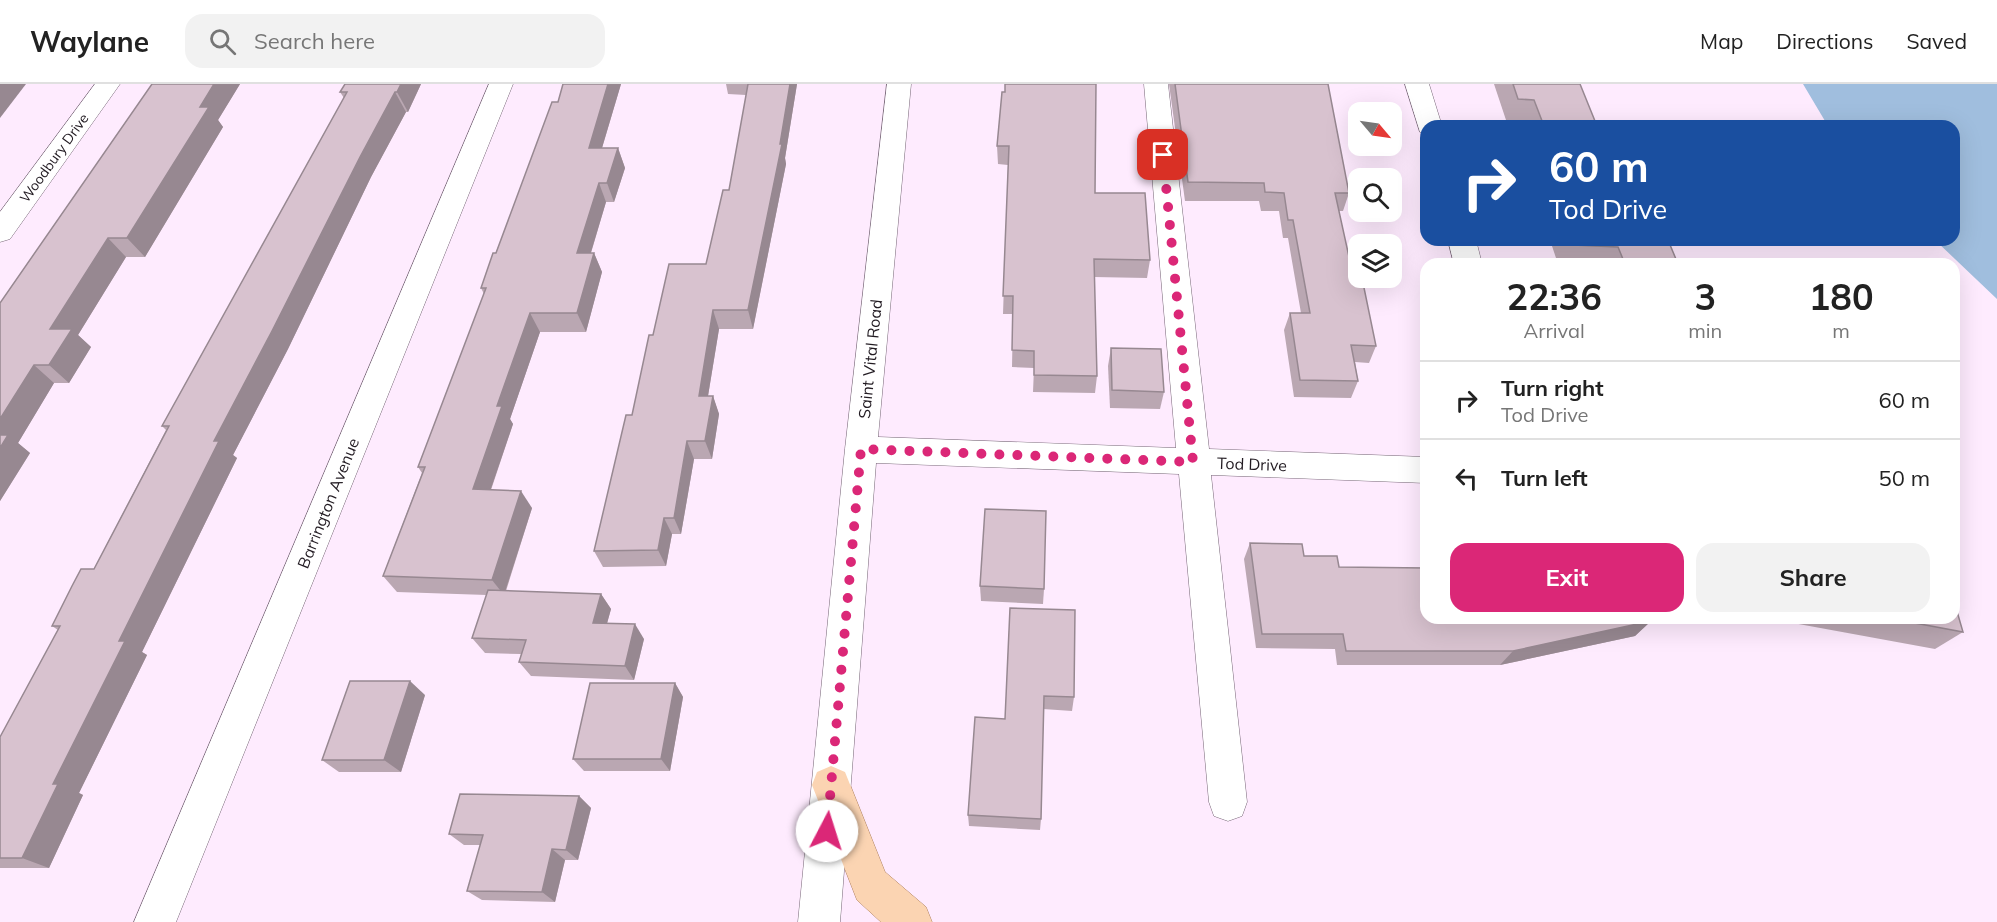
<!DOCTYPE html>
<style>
:root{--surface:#fff;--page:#f2f2f2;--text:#222;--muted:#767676;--line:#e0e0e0;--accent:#db2777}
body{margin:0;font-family:Mulish,sans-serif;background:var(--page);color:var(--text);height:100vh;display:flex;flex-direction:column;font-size:22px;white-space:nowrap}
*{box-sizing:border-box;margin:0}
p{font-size:20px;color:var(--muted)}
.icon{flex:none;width:33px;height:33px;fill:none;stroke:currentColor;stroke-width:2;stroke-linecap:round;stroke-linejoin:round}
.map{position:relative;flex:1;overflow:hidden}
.side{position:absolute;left:1420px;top:174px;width:540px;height:366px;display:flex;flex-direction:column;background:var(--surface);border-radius:18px;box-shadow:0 6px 24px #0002}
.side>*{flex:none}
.top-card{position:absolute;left:1420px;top:36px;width:540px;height:126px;border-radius:18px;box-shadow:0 6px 24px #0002;background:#1a4fa0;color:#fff;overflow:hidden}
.needle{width:39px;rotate:119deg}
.tools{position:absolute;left:1348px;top:18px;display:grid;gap:12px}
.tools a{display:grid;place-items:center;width:54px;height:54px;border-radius:12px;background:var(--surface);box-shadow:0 6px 24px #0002;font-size:30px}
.pin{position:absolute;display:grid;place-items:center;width:51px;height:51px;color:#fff;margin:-26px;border-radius:12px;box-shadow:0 3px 9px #0006}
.me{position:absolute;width:66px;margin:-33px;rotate:5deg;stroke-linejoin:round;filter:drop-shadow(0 0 4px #0008)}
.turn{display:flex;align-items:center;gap:21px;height:126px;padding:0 30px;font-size:27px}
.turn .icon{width:78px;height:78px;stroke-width:2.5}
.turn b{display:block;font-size:42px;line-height:51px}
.eta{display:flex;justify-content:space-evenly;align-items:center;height:102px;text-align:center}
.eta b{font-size:36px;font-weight:700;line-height:42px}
.action{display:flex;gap:12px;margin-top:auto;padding:12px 30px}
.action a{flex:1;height:69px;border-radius:18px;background:var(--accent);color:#fff;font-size:24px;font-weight:700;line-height:69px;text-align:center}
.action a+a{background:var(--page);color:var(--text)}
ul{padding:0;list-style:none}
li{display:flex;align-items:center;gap:18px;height:78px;padding:0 30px;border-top:2px solid var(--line)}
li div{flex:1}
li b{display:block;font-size:22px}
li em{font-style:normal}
header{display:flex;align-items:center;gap:36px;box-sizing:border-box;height:84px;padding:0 30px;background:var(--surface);border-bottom:2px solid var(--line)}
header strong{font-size:28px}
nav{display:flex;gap:33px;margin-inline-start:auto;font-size:21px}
.search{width:420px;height:54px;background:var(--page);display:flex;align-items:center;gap:15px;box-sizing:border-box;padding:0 21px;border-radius:18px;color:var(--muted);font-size:22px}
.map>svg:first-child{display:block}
</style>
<header>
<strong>Waylane</strong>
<div class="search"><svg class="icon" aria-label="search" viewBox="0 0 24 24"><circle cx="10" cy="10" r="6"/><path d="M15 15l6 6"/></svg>Search here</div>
<nav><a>Map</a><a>Directions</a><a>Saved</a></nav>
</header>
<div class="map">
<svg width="1997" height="838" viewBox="0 0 1997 838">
<rect width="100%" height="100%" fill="#feebfe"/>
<!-- water -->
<path fill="#a0bede" d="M 1803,0 L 1997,0 L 1997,215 L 1935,156 L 1954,156 L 1954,42 L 1828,42 Z"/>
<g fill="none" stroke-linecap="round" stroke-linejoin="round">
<defs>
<g id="minor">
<path d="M 95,0 L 120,0 L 10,155 L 0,158 L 0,128 Z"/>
<path d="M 489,0 L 513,0 L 176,838 L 134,838 Z"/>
<path d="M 887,0 L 911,0 L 878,353 L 1176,364 L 1144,0 L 1168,0 L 1209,365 L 1426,373 L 1426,399 L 1211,391 L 1247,718 L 1242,732 L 1228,737 L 1214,732 L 1209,718 L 1179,390 L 876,379 L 840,838 L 798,838 L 845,365 Z"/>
<path d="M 1405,0 L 1429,0 L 1442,42 L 1426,42 L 1426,50 L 1420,48 Z"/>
<path d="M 1448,156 L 1476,156 L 1482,180 L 1454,180 Z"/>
</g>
<path id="major" d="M 831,682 L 845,688 L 885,788 L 926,823 L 932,838 L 881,838 L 857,816 L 812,701 L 817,688 Z"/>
</defs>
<!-- minor casing -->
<use href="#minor" stroke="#756575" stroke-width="1"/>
<!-- major casing -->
<use href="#major" stroke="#ae805e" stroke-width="1"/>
<!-- minor -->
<use href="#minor" fill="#fff" fill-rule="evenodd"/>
<!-- major -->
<use href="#major" fill="#fbd4b2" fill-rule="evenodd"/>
</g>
<!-- wall -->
<g fill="#baa7b2">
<path d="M 152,0 L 240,0 L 218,36 L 223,43 L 145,173 L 126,173 L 78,251 L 91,263 L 69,299 L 54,299 L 18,359 L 30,369 L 0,417 L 0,219 Z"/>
<path d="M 421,0 L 408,28 L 406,28 L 371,93 L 288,265 L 233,371 L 237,374 L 142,568 L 147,571 L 79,709 L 83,711 L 49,784 L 0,784 L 0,653 L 58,546 L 52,542 L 94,485 L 166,346 L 162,342 L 344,14 L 340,8 Z"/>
<path d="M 563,0 L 621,0 L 602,64 L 618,64 L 625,84 L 614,118 L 606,118 L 591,169 L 594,169 L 602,188 L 586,248 L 540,248 L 510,335 L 513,340 L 491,406 L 532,424 L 506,507 L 601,510 L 611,525 L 607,539 L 644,555 L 634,596 L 531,592 L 519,578 L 521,570 L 485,569 L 472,554 L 487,511 L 397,508 L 383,492 L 422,389 L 418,383 L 484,210 L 481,204 L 558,18 Z"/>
<path d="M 726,0 L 797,0 L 785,74 L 786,80 L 753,245 L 719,245 L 708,312 L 713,312 L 719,330 L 712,375 L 694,375 L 681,450 L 672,450 L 666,482 L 603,483 L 594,467 L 632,331 L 653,251 L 706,180 L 729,106 L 746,11 L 728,10 Z"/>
<path d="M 1169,0 L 1328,0 L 1349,109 L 1343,127 L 1339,127 L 1351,182 L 1376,262 L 1369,279 L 1355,278 L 1358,297 L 1351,314 L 1294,313 L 1284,246 L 1290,229 L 1301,229 L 1288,154 L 1283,154 L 1279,127 L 1261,127 L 1259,117 L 1185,117 Z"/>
<path d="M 1494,0 L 1580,0 L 1597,42 L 1524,42 L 1523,39 L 1507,39 Z"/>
<path d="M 1002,8 L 1095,109 L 1150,176 L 1147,194 L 1094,193 L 1097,292 L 1095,309 L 1033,308 L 1034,284 L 1012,283 L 1013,230 L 1003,230 L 1008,81 L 998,80 L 997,62 Z"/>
<path d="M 1550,156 L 1668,156 L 1678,180 L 1558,180 Z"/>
<path d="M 1111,264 L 1164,308 L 1160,325 L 1110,324 L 1108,282 Z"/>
<path d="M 1250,459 L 1304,472 L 1339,483 L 1426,534 L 1651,537 L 1635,552 L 1500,581 L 1337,581 L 1335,565 L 1256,564 L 1244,475 Z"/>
<path d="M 980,502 L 1044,505 L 1043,520 L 981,517 Z"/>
<path d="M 1010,524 L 1074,613 L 1072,627 L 1043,625 L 1041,735 L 1040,746 L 969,742 L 968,731 L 1005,635 Z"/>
<path d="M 1766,534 L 1954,534 L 1963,548 L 1935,565 Z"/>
<path d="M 675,599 L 683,613 L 670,687 L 584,687 L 573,675 Z"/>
<path d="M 425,611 L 401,688 L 339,688 L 322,676 Z"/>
<path d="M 579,712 L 591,724 L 578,776 L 565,776 L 555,818 L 482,816 L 467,807 L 480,761 L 464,761 L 449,750 Z"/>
</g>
<!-- shaded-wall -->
<g fill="#978891">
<path d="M 0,0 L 26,0 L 0,34 Z"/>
<path d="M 214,0 L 240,0 L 218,36 L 223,43 L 145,173 L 127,154 L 200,23 Z"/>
<path d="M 401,0 L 421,0 L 408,28 L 397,8 Z"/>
<path d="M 608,0 L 621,0 L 596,84 L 589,64 Z"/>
<path d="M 790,0 L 797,0 L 785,74 L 786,80 L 753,245 L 748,226 Z"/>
<path d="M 395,8 L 406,28 L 371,93 L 288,265 L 233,371 L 237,374 L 142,568 L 147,571 L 79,709 L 83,711 L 49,784 L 22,774 L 53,700 L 119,557 L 214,357 L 360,73 Z"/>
<path d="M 618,64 L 625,84 L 614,118 L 607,99 Z"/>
<path d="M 599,99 L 606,118 L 585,188 L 577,169 Z"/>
<path d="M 108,154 L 126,173 L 78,251 L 91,263 L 69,299 L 49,281 L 50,245 Z"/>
<path d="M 594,169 L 602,188 L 586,248 L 577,229 Z"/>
<path d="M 713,226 L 719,245 L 705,330 L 699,312 Z"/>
<path d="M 530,229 L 540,248 L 510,335 L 513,340 L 485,422 L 473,405 L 497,322 Z"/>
<path d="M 34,281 L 54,299 L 18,359 L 30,369 L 0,417 L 0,335 Z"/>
<path d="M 713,312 L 719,330 L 712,375 L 705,357 Z"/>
<path d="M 687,357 L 694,375 L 681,450 L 674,434 Z"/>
<path d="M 521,407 L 532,424 L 504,511 L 492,496 Z"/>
<path d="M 664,434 L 672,450 L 666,482 L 658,466 Z"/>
<path d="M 601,510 L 611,525 L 603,554 L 593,539 Z"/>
<path d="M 1651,537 L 1635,552 L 1500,581 L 1513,567 Z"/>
<path d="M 635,540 L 644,555 L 634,596 L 625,582 Z"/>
<path d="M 410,597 L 425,611 L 401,688 L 384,676 Z"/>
<path d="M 675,599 L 683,613 L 670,687 L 661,675 Z"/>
<path d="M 579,712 L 591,724 L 578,776 L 566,766 Z"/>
<path d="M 552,765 L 565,776 L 555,818 L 542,808 Z"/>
</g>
<!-- building -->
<g fill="#d8c2cf" stroke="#978891" stroke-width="1.5">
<path d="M 152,0 L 214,0 L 200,23 L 209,23 L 127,154 L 108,154 L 50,245 L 72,245 L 49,281 L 34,281 L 0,335 L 0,219 Z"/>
<path d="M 345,0 L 401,0 L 397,8 L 395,8 L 360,73 L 272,247 L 214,357 L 219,357 L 119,557 L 125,557 L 53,700 L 58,700 L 22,774 L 0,774 L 0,653 L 60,542 L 52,542 L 72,502 L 81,485 L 94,485 L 169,342 L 162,342 L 347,8 L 340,8 Z"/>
<path d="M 563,0 L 608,0 L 589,64 L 618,64 L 607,99 L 599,99 L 577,169 L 594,169 L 577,229 L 530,229 L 497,322 L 502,322 L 473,405 L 521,407 L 492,496 L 383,492 L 425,383 L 418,383 L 486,204 L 481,204 L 493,169 L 496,169 L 552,18 L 558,18 Z"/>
<path d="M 748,0 L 790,0 L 780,60 L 782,60 L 748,226 L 713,226 L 699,312 L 713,312 L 705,357 L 687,357 L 674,434 L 664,434 L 658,466 L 594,467 L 626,331 L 632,331 L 649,251 L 653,251 L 669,180 L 706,180 L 723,106 L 729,106 Z"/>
<path d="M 1005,0 L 1096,0 L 1095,109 L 1145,109 L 1150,176 L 1094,175 L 1097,292 L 1034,291 L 1034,267 L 1012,266 L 1013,212 L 1003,212 L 1009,62 L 997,62 L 1002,8 L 1005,8 Z"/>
<path d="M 1175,0 L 1328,0 L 1349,109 L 1335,109 L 1351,182 L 1359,182 L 1359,194 L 1362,194 L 1376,262 L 1351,261 L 1358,297 L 1300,296 L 1290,229 L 1310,229 L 1293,136 L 1288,136 L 1284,109 L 1265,108 L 1264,99 L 1188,98 Z"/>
<path d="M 1513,0 L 1580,0 L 1597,42 L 1544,42 L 1534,16 L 1518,15 Z"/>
<path d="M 1571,156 L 1668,156 L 1678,180 L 1625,180 L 1618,163 L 1573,161 Z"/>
<path d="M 1111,264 L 1161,265 L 1164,308 L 1112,306 Z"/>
<path d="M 0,351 L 8,351 L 0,364 Z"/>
<path d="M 985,425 L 1046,427 L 1044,505 L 980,502 Z"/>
<path d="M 1250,459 L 1302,460 L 1304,472 L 1337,472 L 1339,483 L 1426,484 L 1426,534 L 1649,534 L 1651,537 L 1513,567 L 1346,567 L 1343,550 L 1262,550 Z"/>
<path d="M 488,506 L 601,510 L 593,539 L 635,540 L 625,582 L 519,578 L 526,556 L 472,554 Z"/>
<path d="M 1954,517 L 1963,548 L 1888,534 L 1954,534 Z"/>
<path d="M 1010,524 L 1075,526 L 1074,613 L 1044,612 L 1041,735 L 968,731 L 975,633 L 1005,635 Z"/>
<path d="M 350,597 L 410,597 L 384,676 L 322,676 Z"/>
<path d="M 590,599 L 675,599 L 661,675 L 573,675 Z"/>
<path d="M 460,710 L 579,712 L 566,766 L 552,765 L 542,808 L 467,807 L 483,751 L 449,750 Z"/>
</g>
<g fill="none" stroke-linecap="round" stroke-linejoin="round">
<!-- route -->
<path stroke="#db2777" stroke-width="10" stroke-dasharray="0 18" d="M 827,747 L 861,365 L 1193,378 L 1163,71"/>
</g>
<g text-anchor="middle" stroke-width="4.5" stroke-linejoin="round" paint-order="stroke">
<!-- far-street labels -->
<g font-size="14" fill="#221b22" stroke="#fff">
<text transform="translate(54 74) rotate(-54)" y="5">Woodbury Drive</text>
</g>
<!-- street labels -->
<g font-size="16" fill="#221b22" stroke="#fff">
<text transform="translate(870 275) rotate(-84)" y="6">Saint Vital Road</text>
<text transform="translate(1252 380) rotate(2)" y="6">Tod Drive</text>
<text transform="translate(328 419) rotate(-68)" y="6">Barrington Avenue</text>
</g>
</g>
</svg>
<div class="tools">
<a><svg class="needle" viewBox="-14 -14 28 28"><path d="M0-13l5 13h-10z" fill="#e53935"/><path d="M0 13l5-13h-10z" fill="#767676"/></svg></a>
<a><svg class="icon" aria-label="search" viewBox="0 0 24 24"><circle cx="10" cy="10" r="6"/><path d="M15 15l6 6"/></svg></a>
<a><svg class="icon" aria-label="layers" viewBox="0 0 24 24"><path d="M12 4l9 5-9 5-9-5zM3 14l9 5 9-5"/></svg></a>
</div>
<div class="pin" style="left:1163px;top:71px;background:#d93025"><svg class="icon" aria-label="arrive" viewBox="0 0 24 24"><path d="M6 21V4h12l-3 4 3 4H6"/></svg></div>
<svg class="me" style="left:827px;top:747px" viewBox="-20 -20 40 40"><circle r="19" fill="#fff"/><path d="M0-13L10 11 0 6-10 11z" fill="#db2777"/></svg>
<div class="top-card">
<div class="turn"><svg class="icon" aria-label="right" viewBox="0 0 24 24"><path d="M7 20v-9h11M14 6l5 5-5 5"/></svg><div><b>60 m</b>Tod Drive</div></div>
</div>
<section class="side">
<div class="eta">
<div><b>22:36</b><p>Arrival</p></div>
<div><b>3</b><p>min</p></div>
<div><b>180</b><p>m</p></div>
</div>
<ul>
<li><svg class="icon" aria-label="right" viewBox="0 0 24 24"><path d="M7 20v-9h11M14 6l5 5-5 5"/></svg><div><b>Turn right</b><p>Tod Drive</p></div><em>60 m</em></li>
<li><svg class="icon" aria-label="left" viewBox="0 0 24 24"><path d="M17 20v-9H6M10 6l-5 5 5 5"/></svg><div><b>Turn left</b></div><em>50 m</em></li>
</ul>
<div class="action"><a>Exit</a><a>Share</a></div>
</section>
</div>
